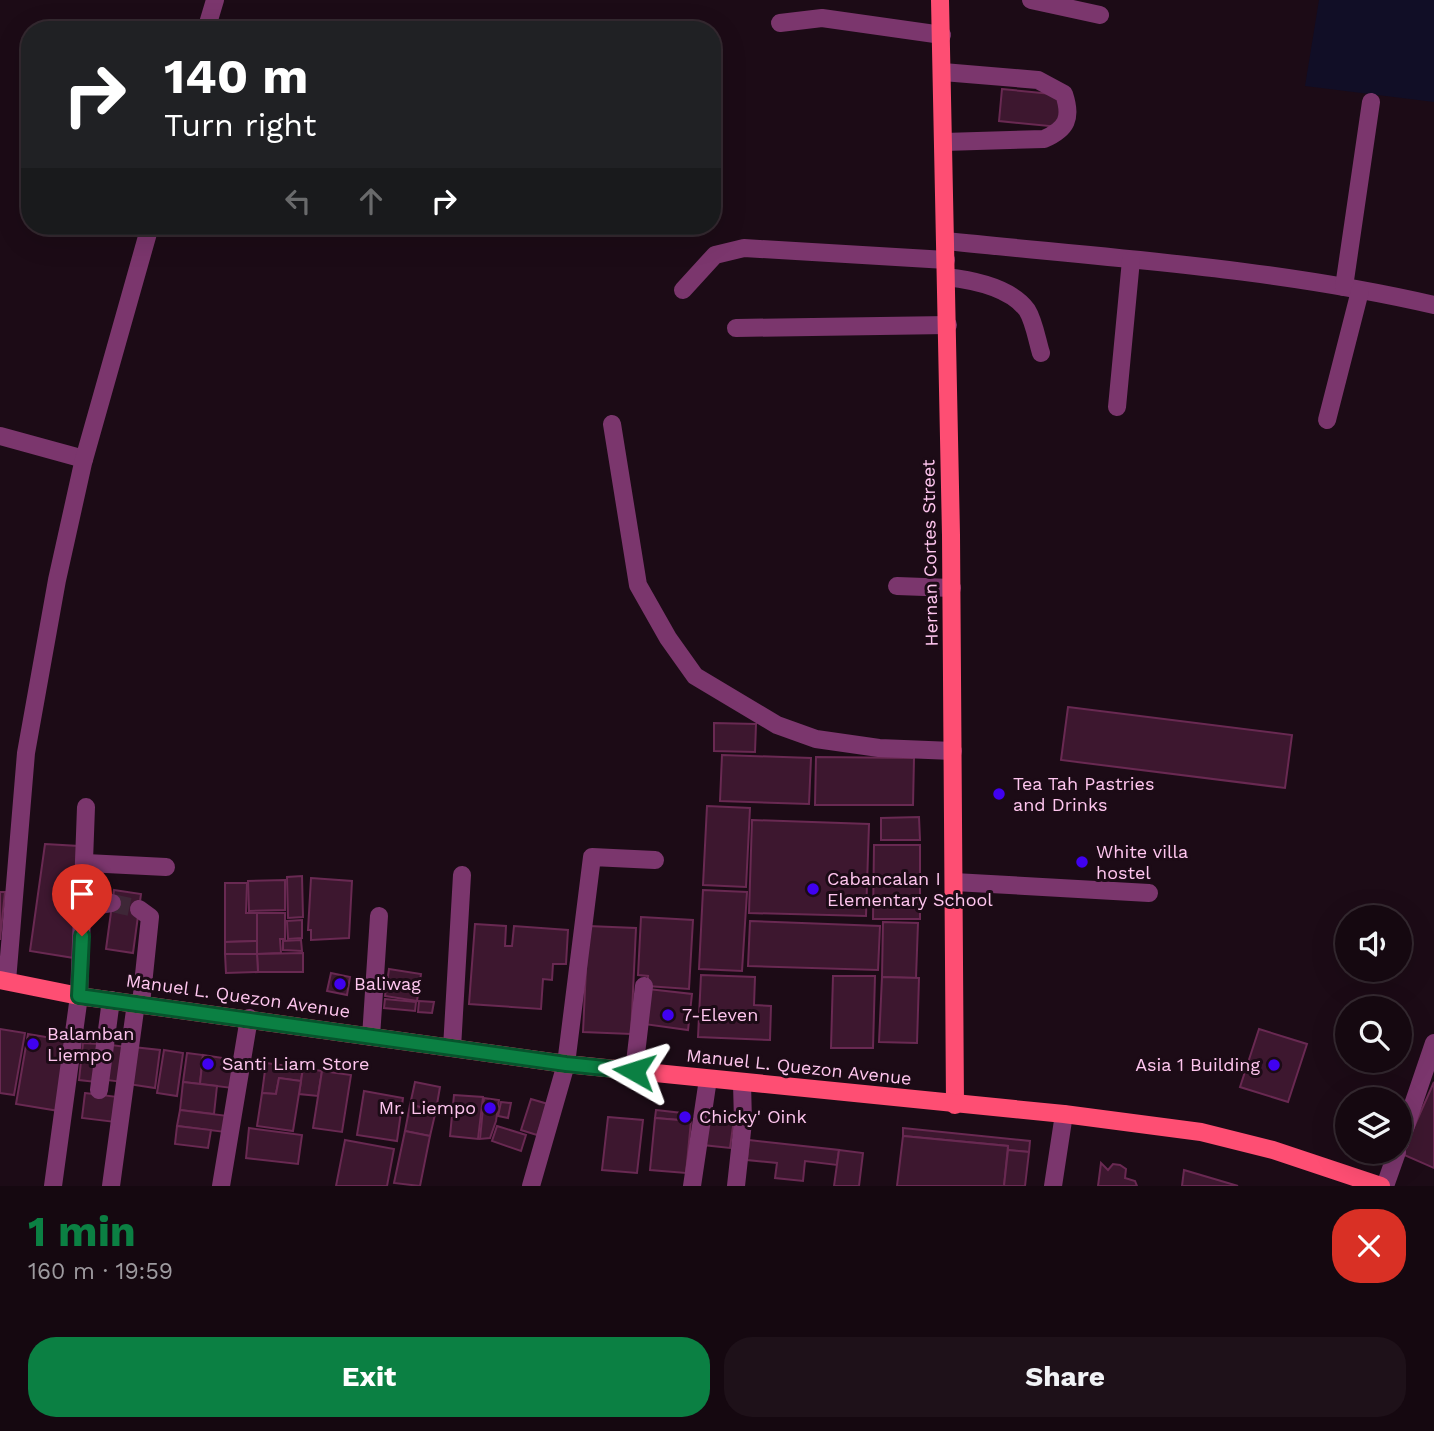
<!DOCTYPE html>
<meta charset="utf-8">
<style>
:root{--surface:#150810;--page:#1e1119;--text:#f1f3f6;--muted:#9d9a9f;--line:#342930;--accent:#0b8043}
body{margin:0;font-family:"Work Sans",sans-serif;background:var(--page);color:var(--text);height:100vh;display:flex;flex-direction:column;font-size:26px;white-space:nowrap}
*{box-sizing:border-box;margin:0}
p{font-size:23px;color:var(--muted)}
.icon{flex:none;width:38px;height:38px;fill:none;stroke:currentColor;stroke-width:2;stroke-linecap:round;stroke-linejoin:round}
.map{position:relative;height:1186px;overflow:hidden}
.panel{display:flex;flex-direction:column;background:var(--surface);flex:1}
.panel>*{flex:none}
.top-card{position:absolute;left:21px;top:21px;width:700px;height:214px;border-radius:28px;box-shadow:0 7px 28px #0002,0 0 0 2px var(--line);background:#202124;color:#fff;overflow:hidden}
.controls{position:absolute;left:1335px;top:905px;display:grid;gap:14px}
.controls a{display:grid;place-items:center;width:77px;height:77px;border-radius:50%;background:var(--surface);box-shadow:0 7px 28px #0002,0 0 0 2px var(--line);font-size:35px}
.pin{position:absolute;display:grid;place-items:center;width:60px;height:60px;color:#fff;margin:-72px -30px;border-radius:50% 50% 50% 0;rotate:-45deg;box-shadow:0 0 7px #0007}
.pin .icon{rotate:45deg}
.me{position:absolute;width:77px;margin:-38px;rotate:276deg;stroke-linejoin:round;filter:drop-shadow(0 0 5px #0008)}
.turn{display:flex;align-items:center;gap:24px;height:147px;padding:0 28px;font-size:32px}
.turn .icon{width:91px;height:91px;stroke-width:2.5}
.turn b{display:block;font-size:49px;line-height:60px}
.lanes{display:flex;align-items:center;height:66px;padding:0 28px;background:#0003;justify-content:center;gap:35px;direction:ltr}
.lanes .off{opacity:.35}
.round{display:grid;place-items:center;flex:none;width:74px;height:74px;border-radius:28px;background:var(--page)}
.headline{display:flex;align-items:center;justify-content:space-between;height:119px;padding:0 28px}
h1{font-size:42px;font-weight:700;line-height:52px;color:var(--accent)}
.cta{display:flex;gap:14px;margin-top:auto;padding:14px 28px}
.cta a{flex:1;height:80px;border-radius:28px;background:var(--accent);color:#fff;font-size:28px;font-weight:700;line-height:80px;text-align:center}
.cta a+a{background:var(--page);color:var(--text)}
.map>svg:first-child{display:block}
</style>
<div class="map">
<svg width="1434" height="1186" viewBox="0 0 1434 1186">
<rect width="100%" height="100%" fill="#1c0b16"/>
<!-- green -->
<path fill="#110e26" d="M 1319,0 L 1434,0 L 1434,102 L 1305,86 Z"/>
<!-- building -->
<g fill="#3d172f" stroke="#692952" stroke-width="2">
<path d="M 1002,89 L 1062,95 L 1059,127 L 999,121 Z"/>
<path d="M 1068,707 L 1292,735 L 1285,788 L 1061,760 Z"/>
<path d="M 714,723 L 756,724 L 755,752 L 714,751 Z"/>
<path d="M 722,755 L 811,758 L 809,804 L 720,801 Z"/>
<path d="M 816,757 L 914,758 L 913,805 L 815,805 Z"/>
<path d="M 707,806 L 750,808 L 746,887 L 703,885 Z"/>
<path d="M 919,817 L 920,840 L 881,840 L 881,818 Z"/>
<path d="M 752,820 L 869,824 L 866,916 L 749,913 Z"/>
<path d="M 45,844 L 79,846 L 74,958 L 30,951 Z"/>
<path d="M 874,845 L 920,845 L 920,919 L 873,919 Z"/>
<path d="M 302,876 L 303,917 L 288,918 L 287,877 Z"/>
<path d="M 311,878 L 352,881 L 349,938 L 311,940 L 311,930 L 308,930 Z"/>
<path d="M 285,880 L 285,910 L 249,911 L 248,881 Z"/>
<path d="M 225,883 L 247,883 L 246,913 L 257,913 L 257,941 L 225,942 Z"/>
<path d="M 114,890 L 141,894 L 133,953 L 106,949 Z"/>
<path d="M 703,890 L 747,892 L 742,971 L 699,969 Z"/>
<path d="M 0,892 L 5,892 L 0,940 Z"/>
<path d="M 257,913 L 285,913 L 285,939 L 280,939 L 281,953 L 257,954 Z"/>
<path d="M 641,917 L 693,920 L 689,989 L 647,986 L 648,976 L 638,975 Z"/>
<path d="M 302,920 L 302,938 L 288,939 L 287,921 Z"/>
<path d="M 750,921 L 880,926 L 878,970 L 748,966 Z"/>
<path d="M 883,922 L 918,923 L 916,978 L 882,977 Z"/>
<path d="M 475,924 L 506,926 L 505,946 L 512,946 L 514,926 L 568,930 L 566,964 L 553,964 L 552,980 L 543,979 L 541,1009 L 469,1004 Z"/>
<path d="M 588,926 L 636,928 L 631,1034 L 583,1032 Z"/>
<path d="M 301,940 L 302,951 L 283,950 L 283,941 Z"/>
<path d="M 257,941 L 257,954 L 225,954 L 225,942 Z"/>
<path d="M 303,953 L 303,972 L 258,972 L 257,954 Z"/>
<path d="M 225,954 L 257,954 L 258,972 L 226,973 Z"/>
<path d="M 389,969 L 421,974 L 417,1001 L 385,996 Z"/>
<path d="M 331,973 L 350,977 L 347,995 L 327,991 Z"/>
<path d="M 701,975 L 755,977 L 754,1005 L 771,1006 L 770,1040 L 698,1037 Z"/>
<path d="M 833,976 L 875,976 L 873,1048 L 831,1048 Z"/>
<path d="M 882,977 L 919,978 L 917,1043 L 879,1042 Z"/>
<path d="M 648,989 L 692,994 L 688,1030 L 644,1024 Z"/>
<path d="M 385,999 L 416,1002 L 415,1011 L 384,1008 Z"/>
<path d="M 419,1001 L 434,1002 L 432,1013 L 418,1012 Z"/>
<path d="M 0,1029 L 25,1033 L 14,1095 L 0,1093 Z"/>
<path d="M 1259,1029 L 1307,1044 L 1288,1102 L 1240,1087 Z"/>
<path d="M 28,1034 L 70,1041 L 59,1111 L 16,1104 Z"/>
<path d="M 83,1043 L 99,1044 L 96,1082 L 79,1080 Z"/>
<path d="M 111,1045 L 127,1047 L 123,1082 L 106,1080 Z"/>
<path d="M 133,1047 L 160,1050 L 155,1088 L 128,1084 Z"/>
<path d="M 164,1050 L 183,1053 L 177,1096 L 157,1093 Z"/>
<path d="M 187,1053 L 203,1055 L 200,1084 L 183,1082 Z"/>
<path d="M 203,1055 L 236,1060 L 232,1088 L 200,1084 Z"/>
<path d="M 266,1063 L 303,1068 L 301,1081 L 279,1078 L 276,1094 L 262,1093 Z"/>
<path d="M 303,1068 L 322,1071 L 318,1096 L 299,1094 Z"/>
<path d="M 322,1071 L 351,1075 L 342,1132 L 313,1128 Z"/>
<path d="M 279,1078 L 301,1081 L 293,1131 L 257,1126 L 262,1093 L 276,1094 Z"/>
<path d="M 183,1082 L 217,1086 L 214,1114 L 180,1110 Z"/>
<path d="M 415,1082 L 440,1087 L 436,1110 L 410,1105 Z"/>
<path d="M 1434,1082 L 1434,1168 L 1402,1154 Z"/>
<path d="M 364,1091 L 403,1098 L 397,1141 L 357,1135 Z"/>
<path d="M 85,1093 L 118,1097 L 115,1122 L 82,1118 Z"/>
<path d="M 454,1095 L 483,1097 L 478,1139 L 450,1136 Z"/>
<path d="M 484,1098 L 499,1100 L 496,1121 L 490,1138 L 480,1139 Z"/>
<path d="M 531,1099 L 548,1104 L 537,1135 L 521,1130 Z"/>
<path d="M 501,1102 L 511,1103 L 508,1118 L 498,1116 Z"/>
<path d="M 410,1105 L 436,1110 L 430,1136 L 405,1131 Z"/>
<path d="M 180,1110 L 228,1116 L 225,1132 L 177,1126 Z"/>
<path d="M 656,1110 L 691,1114 L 691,1121 L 655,1118 Z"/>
<path d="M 707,1116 L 734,1119 L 730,1148 L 703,1145 Z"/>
<path d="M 608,1117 L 643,1120 L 637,1173 L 602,1170 Z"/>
<path d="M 655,1118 L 691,1121 L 686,1173 L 650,1170 Z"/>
<path d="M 177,1126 L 211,1130 L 208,1148 L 175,1144 Z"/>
<path d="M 497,1126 L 526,1135 L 521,1151 L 492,1141 Z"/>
<path d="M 249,1128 L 302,1135 L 298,1164 L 246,1158 Z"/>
<path d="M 903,1128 L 1030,1141 L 1029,1152 L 1008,1150 L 1008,1146 L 903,1136 Z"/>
<path d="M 405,1131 L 430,1136 L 420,1186 L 394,1183 Z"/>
<path d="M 903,1136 L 1008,1146 L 1004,1186 L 897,1186 Z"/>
<path d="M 345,1140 L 394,1149 L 387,1186 L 336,1186 Z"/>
<path d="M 749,1140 L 839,1150 L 837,1165 L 805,1161 L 803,1181 L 775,1178 L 777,1163 L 747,1160 Z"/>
<path d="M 839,1150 L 863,1153 L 859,1186 L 834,1186 Z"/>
<path d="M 1008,1150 L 1029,1152 L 1025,1186 L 1004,1186 Z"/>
<path d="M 1101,1163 L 1108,1170 L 1113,1164 L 1120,1165 L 1126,1169 L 1125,1178 L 1135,1181 L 1137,1186 L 1098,1186 Z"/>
<path d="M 1184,1170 L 1238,1186 L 1182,1186 Z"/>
</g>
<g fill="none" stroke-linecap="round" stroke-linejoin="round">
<!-- minor-tunnel -->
<path stroke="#3e2737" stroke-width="18" stroke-dasharray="18 9" stroke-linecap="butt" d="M 112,903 L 139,909"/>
<!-- minor -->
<g stroke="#7b366d" stroke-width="18">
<path d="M 1031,0 L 1100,15"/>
<path d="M 780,23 L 822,18 L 942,35"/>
<path d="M 206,30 L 215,0"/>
<path d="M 943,72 L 1038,80 L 1064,94 C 1072,118 1067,129 1044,139 L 944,142"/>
<path d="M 946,241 C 1109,258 1274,268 1434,305"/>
<path d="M 946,277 C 973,280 1010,287 1027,310 C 1034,321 1037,340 1041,353"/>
<path d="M 1344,287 L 1371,102"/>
<path d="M 683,290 L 715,255 L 744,248 L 946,260"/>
<path d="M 736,328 L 948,325"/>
<path d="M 1117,407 L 1131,260"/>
<path d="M 1327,420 L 1360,291"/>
<path d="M 612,424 L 638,585 L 668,638 L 695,676 L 777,725 L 816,739 L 879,748 L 953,751"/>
<path d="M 0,436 L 84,459"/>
<path d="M 897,586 L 952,588"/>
<path d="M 86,863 L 166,867"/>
<path d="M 954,882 L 1149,893"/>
<path d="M 139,909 L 150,917 L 141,1004"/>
<path d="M 84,913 L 101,905 L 112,903"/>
<path d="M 7,981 L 26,753 L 57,580 L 83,463 L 150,226"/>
<path d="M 371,1037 L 379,916"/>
<path d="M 452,1048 L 462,875"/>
<path d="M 634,1071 L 644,986"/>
<path d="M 99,1090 L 111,1000"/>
<path d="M 1400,1143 L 1434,1043"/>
<path d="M 53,1186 L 79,996 L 86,807"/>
<path d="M 111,1186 L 136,1003"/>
<path d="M 221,1186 L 249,1018"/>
<path d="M 531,1186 L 566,1064 L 592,857 L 655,860"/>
<path d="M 692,1186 L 708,1079"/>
<path d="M 736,1186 L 743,1122 L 742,1083"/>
<path d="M 1053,1186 L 1064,1114"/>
<path d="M 1385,1186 L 1397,1152"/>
</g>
<!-- major -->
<g stroke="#fe4e73" stroke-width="18">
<path d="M 940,0 L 951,535 L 955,1105"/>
<path d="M 0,980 L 79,996 L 566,1064 L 1064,1114 L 1201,1132 L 1273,1150 L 1381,1186"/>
</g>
</g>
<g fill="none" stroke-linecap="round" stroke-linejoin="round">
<defs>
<path id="route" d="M 82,936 L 79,996 L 566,1064 L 634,1071"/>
</defs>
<!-- route casing -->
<use href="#route" stroke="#07532c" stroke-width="18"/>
<!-- route -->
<use href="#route" stroke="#0b8043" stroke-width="12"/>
</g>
<!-- markers -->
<g fill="#4001f0" stroke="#1c0b16" stroke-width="2.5">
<circle cx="999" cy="794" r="7"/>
<circle cx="1082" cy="862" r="7"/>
<circle cx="813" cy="889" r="7"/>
<circle cx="340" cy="984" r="7"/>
<circle cx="668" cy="1015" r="7"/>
<circle cx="33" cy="1044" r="7"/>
<circle cx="208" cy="1064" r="7"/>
<circle cx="1274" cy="1065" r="7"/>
<circle cx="490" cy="1108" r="7"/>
<circle cx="685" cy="1117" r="7"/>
</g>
<g text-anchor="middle" stroke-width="6" stroke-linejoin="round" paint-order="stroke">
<!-- street labels -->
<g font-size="18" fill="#ffc6ef" stroke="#1c0b16">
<text transform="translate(930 553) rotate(-91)" y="6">Hernan Cortes Street</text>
<text transform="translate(238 996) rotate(8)" y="6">Manuel L. Quezon Avenue</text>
<text transform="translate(799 1067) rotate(6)" y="6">Manuel L. Quezon Avenue</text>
</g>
<!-- poi labels -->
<g font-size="18" fill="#ffc6ef" stroke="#1c0b16" text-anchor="start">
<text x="1013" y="790">Tea Tah Pastries<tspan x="1013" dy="21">and Drinks</tspan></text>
<text x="1096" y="858">White villa<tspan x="1096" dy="21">hostel</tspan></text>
<text x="827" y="885">Cabancalan I<tspan x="827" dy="21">Elementary School</tspan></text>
<text x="354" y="990">Baliwag</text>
<text x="682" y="1021">7-Eleven</text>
<text x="47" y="1040">Balamban<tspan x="47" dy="21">Liempo</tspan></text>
<text x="222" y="1070">Santi Liam Store</text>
<text x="1260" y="1071" text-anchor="end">Asia 1 Building</text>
<text x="476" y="1114" text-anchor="end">Mr. Liempo</text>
<text x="699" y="1123">Chicky' Oink</text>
</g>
</g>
</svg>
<div class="controls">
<a><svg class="icon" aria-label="sound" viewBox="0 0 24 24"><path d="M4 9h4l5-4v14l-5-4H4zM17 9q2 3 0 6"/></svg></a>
<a><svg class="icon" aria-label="search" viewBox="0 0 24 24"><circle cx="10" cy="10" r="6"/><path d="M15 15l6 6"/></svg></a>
<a><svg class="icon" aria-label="layers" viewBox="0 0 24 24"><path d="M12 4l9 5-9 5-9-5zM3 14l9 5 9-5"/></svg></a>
</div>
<div class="pin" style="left:82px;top:936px;background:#d93025"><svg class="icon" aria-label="arrive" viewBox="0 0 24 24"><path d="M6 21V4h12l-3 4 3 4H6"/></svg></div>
<svg class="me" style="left:634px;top:1071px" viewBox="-20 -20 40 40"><path d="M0-17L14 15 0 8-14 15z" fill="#0b8043" stroke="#fff" stroke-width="4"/></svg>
<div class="top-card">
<div class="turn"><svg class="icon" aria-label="right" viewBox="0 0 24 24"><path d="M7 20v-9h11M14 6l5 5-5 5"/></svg><div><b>140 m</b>Turn right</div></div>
<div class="lanes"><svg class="icon off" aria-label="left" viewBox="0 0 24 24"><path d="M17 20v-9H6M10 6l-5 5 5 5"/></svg><svg class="icon off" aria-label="ahead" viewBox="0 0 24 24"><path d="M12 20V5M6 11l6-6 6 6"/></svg><svg class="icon" aria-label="right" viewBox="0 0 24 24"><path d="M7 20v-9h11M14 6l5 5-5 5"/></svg></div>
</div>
</div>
<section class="panel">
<div class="headline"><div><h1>1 min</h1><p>160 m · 19:59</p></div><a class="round" style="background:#d93025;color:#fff"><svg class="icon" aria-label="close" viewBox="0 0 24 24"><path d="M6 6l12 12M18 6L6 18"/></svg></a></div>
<div class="cta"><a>Exit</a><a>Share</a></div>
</section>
